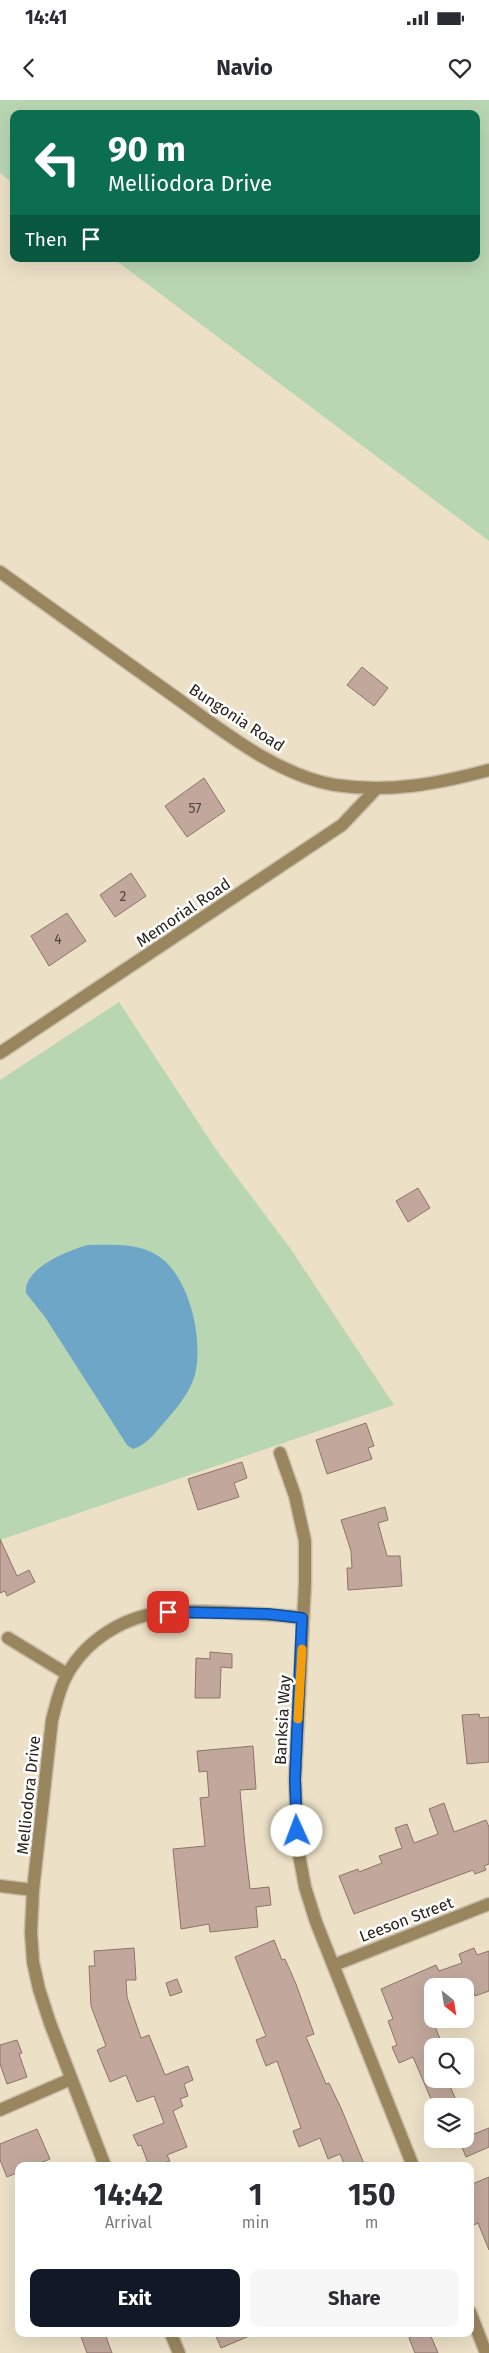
<!DOCTYPE html>
<style>
:root{--surface:#fff;--page:#f7f7f7;--text:#2b2b33;--muted:#7c7c81;--accent:#111827}
body{margin:0;font-family:"Fira Sans",sans-serif;background:var(--page);color:var(--text);height:100vh;display:flex;flex-direction:column;font-size:19px;white-space:nowrap}
*{box-sizing:border-box;margin:0}
p{font-size:16px;color:var(--muted)}
.icon{flex:none;width:28px;height:28px;fill:none;stroke:currentColor;stroke-width:2;stroke-linecap:round;stroke-linejoin:round}
.map{position:relative;flex:1;overflow:hidden}
.panel{position:absolute;left:15px;top:2062px;width:459px;height:175px;display:flex;flex-direction:column;background:var(--surface);border-radius:10px;box-shadow:0 5px 20px #0002}
.panel>*{flex:none}
.hud{position:absolute;left:10px;top:10px;width:470px;height:152px;border-radius:10px;box-shadow:0 5px 20px #0002;background:#0b6e4f;color:#fff;overflow:hidden}
.needle{width:32px;rotate:150deg}
.tools{position:absolute;left:424px;top:1878px;display:grid;gap:10px}
.tools a{display:grid;place-items:center;width:50px;height:50px;border-radius:10px;background:var(--surface);box-shadow:0 5px 20px #0002;font-size:25px}
.pin{position:absolute;display:grid;place-items:center;width:42px;height:42px;color:#fff;margin:-21px;border-radius:10px;box-shadow:0 2px 8px #0006}
.me{position:absolute;width:55px;margin:-28px;rotate:358deg;stroke-linejoin:round;filter:drop-shadow(0 0 4px #0008)}
.turn{display:flex;align-items:center;gap:18px;height:105px;padding:0 15px;font-size:22px}
.turn .icon{width:65px;height:65px;stroke-width:2.5}
.turn b{display:block;font-size:35px;line-height:42px}
.then{display:flex;align-items:center;height:48px;padding:0 15px;background:#0003;gap:10px;font-size:19px}
.eta{display:flex;justify-content:space-evenly;align-items:center;height:85px;text-align:center}
.eta b{font-size:30px;font-weight:700;line-height:35px}
.action{display:flex;gap:10px;margin-top:auto;padding:10px 15px}
.action a{flex:1;height:58px;border-radius:10px;background:var(--accent);color:#fff;font-size:20px;font-weight:700;line-height:58px;text-align:center}
.action a+a{background:var(--page);color:var(--text)}
.status{display:flex;justify-content:space-between;align-items:center;height:35px;padding:0 25px;background:var(--surface);direction:ltr}
.status svg{height:14px;fill:currentColor}
header{display:flex;justify-content:space-between;align-items:center;height:65px;padding:0 15px;background:var(--surface);font-size:22px;font-weight:700}
.map>svg:first-child{display:block}
</style>
<div class="status"><b>14:41</b><svg viewBox="0 0 49 12"><path d="M0 12V9h3v3zM5 12V6h3v6zM10 12V3h3v9zM15 12V0h3v12zM26 1h20v11H26zM47 4h2v5h-2z"/></svg></div>
<header><svg class="icon" aria-label="back" viewBox="0 0 24 24"><path d="M15 5l-7 7 7 7"/></svg>Navio<svg class="icon" aria-label="heart" viewBox="0 0 24 24"><path d="M12 20l-8-8c-3-5 5-10 8-4 3-6 11-1 8 4z"/></svg></header>
<div class="map">
<svg width="489" height="2253" viewBox="0 0 489 2253">
<rect width="100%" height="100%" fill="#ece1c7"/>
<!-- green -->
<g fill="#b9d6b2">
<path d="M 0,0 L 489,0 L 489,441 L 114,159 L 476,159 L 476,14 L 14,14 L 14,84 L 0,73 Z"/>
<path d="M 119,902 L 215,1048 L 290,1148 L 394,1305 L 0,1440 L 0,980 Z"/>
</g>
<!-- water -->
<path fill="#6da6c6" d="M 88,1145 C 110,1145 136,1143 155,1154 C 190,1173 205,1243 194,1278 C 188,1296 174,1311 162,1325 C 153,1335 146,1345 133,1349 L 127,1345 L 45,1217 L 26,1193 C 23,1168 69,1150 88,1145 Z"/>
<!-- building -->
<g fill="#c2a89c" stroke="#8d7468">
<path d="M 362,567 L 388,588 L 374,606 L 347,585 Z"/>
<path d="M 204,678 L 225,711 L 187,737 L 165,706 Z"/>
<path d="M 131,773 L 146,796 L 115,817 L 100,795 Z"/>
<path d="M 67,813 L 86,841 L 49,866 L 31,836 Z"/>
<path d="M 418,1088 L 430,1108 L 408,1122 L 396,1101 Z"/>
<path d="M 366,1323 L 374,1346 L 368,1348 L 372,1359 L 327,1374 L 316,1340 Z"/>
<path d="M 242,1362 L 247,1378 L 234,1383 L 239,1397 L 198,1410 L 188,1379 Z"/>
<path d="M 385,1407 L 388,1420 L 378,1423 L 387,1456 L 400,1456 L 402,1486 L 348,1490 L 347,1468 L 352,1468 L 351,1451 L 341,1420 Z"/>
<path d="M 0,1439 L 17,1476 L 29,1470 L 35,1482 L 7,1496 L 5,1491 L 0,1493 Z"/>
<path d="M 210,1552 L 232,1554 L 232,1568 L 221,1567 L 220,1598 L 195,1598 L 196,1558 L 210,1559 Z"/>
<path d="M 479,1614 L 480,1618 L 489,1617 L 489,1662 L 467,1664 L 462,1615 Z"/>
<path d="M 253,1646 L 256,1689 L 240,1690 L 245,1746 L 250,1789 L 269,1787 L 271,1805 L 256,1807 L 258,1827 L 210,1832 L 209,1824 L 181,1829 L 173,1749 L 205,1746 L 200,1698 L 209,1697 L 207,1671 L 199,1672 L 197,1651 Z"/>
<path d="M 444,1703 L 454,1732 L 486,1720 L 489,1727 L 489,1764 L 484,1766 L 486,1770 L 475,1774 L 473,1770 L 354,1814 L 339,1776 L 358,1769 L 359,1772 L 382,1763 L 379,1756 L 402,1748 L 395,1728 L 407,1724 L 414,1743 L 438,1734 L 429,1709 Z"/>
<path d="M 274,1840 L 282,1860 L 285,1859 L 296,1884 L 314,1934 L 306,1937 L 326,1984 L 329,1983 L 341,2008 L 365,2066 L 345,2066 L 340,2054 L 328,2059 L 320,2038 L 299,2047 L 293,2031 L 301,2028 L 277,1961 L 266,1966 L 256,1940 L 266,1936 L 235,1857 Z"/>
<path d="M 134,1848 L 136,1880 L 126,1880 L 127,1897 L 141,1938 L 149,1935 L 165,1975 L 188,1966 L 193,1980 L 184,1984 L 188,1996 L 180,1999 L 183,2006 L 173,2011 L 187,2047 L 167,2055 L 170,2061 L 155,2066 L 149,2066 L 141,2045 L 138,2046 L 133,2035 L 164,2023 L 154,1996 L 137,2002 L 126,1975 L 110,1982 L 97,1950 L 106,1946 L 91,1906 L 89,1866 L 95,1866 L 94,1851 Z"/>
<path d="M 474,1848 L 477,1855 L 489,1851 L 489,1891 L 475,1896 L 469,1881 L 454,1886 L 432,1886 L 432,1919 L 443,1946 L 432,1946 L 432,1979 L 447,1979 L 456,2000 L 441,2006 L 434,2006 L 413,1957 L 399,1963 L 392,1947 L 397,1945 L 388,1921 L 393,1919 L 381,1889 L 436,1865 L 439,1871 L 462,1863 L 459,1854 Z"/>
<path d="M 177,1879 L 182,1892 L 170,1896 L 166,1883 Z"/>
<path d="M 17,1940 L 22,1953 L 19,1954 L 27,1977 L 7,1984 L 0,1964 L 0,1945 Z"/>
<path d="M 489,2028 L 489,2047 L 466,2057 L 459,2040 Z"/>
<path d="M 37,2029 L 50,2059 L 33,2066 L 19,2066 L 19,2072 L 7,2077 L 0,2060 L 0,2044 Z"/>
<path d="M 489,2077 L 489,2150 L 478,2123 L 474,2125 L 470,2114 L 470,2085 Z"/>
<path d="M 80,2234 L 105,2234 L 112,2253 L 87,2253 Z"/>
<path d="M 215,2234 L 254,2234 L 221,2248 Z"/>
<path d="M 418,2234 L 430,2234 L 438,2253 L 415,2253 L 409,2238 Z"/>
</g>
<g fill="none" stroke-linecap="round" stroke-linejoin="round">
<defs>
<g id="minor">
<path d="M 0,472 C 55,511 110,550 164,589 C 214,624 274,675 335,685 C 389,693 437,684 489,670"/>
<path d="M 0,953 L 342,725 L 376,689"/>
<path d="M 280,1353 L 295,1396 L 305,1441 L 305,1483 L 295,1679 L 298,1749 L 305,1787 L 316,1822 L 413,2066"/>
<path d="M 8,1538 L 67,1574"/>
<path d="M 0,1786 L 33,1790"/>
<path d="M 334,1865 L 489,1804"/>
<path d="M 0,2010 L 71,1979"/>
<path d="M 105,2066 L 50,1923 L 39,1889 L 33,1862 L 31,1832 L 33,1790 L 52,1620 C 56,1605 59,1588 68,1573 C 88,1538 128,1514 169,1512 C 186,1510 205,1512 222,1512 C 249,1514 276,1514 303,1518"/>
<path d="M 470,2212 L 486,2253"/>
<path d="M 171,2234 L 179,2253"/>
</g>
</defs>
<!-- minor casing -->
<use href="#minor" stroke="#c9bfa8" stroke-width="15"/>
<!-- minor -->
<use href="#minor" stroke="#9a865e" stroke-width="12"/>
</g>
<g fill="none" stroke-linecap="round" stroke-linejoin="round">
<defs>
<path id="route" d="M 168,1512 L 268,1514 L 302,1518 L 295,1679 L 297,1731"/>
</defs>
<!-- route casing -->
<use href="#route" stroke="#114b97" stroke-width="12"/>
<!-- route -->
<use href="#route" stroke="#1a73e8" stroke-width="9"/>
<!-- slow -->
<path stroke="#f59e0b" stroke-width="9" d="M 298,1619 L 302,1549"/>
</g>
<g text-anchor="middle" stroke-width="5" stroke-linejoin="round" paint-order="stroke">
<!-- number labels -->
<g font-size="14" fill="#4e453b">
<text x="195" y="713">57</text>
<text x="123" y="801">2</text>
<text x="58" y="844">4</text>
</g>
<!-- street labels -->
<g font-size="16" fill="#28241b" stroke="#fff">
<text transform="translate(237 617) rotate(33)" y="6">Bungonia Road</text>
<text transform="translate(183 812) rotate(-34)" y="6">Memorial Road</text>
<text transform="translate(282 1620) rotate(-87)" y="6">Banksia Way</text>
<text transform="translate(28 1695) rotate(-84)" y="6">Melliodora Drive</text>
<text transform="translate(406 1819) rotate(-21)" y="6">Leeson Street</text>
</g>
</g>
</svg>
<div class="tools">
<a><svg class="needle" viewBox="-14 -14 28 28"><path d="M0-13l5 13h-10z" fill="#e53935"/><path d="M0 13l5-13h-10z" fill="#7c7c81"/></svg></a>
<a><svg class="icon" aria-label="search" viewBox="0 0 24 24"><circle cx="10" cy="10" r="6"/><path d="M15 15l6 6"/></svg></a>
<a><svg class="icon" aria-label="layers" viewBox="0 0 24 24"><path d="M12 4l9 5-9 5-9-5zM3 14l9 5 9-5"/></svg></a>
</div>
<div class="pin" style="left:168px;top:1512px;background:#d93025"><svg class="icon" aria-label="arrive" viewBox="0 0 24 24"><path d="M6 21V4h12l-3 4 3 4H6"/></svg></div>
<svg class="me" style="left:297px;top:1731px" viewBox="-20 -20 40 40"><circle r="19" fill="#fff"/><path d="M0-13L10 11 0 6-10 11z" fill="#1a73e8"/></svg>
<div class="hud">
<div class="turn"><svg class="icon" aria-label="left" viewBox="0 0 24 24"><path d="M17 20v-9H6M10 6l-5 5 5 5"/></svg><div><b>90 m</b>Melliodora Drive</div></div>
<div class="then">Then<svg class="icon" aria-label="arrive" viewBox="0 0 24 24"><path d="M6 21V4h12l-3 4 3 4H6"/></svg></div>
</div>
<section class="panel">
<div class="eta">
<div><b>14:42</b><p>Arrival</p></div>
<div><b>1</b><p>min</p></div>
<div><b>150</b><p>m</p></div>
</div>
<div class="action"><a>Exit</a><a>Share</a></div>
</section>
</div>
